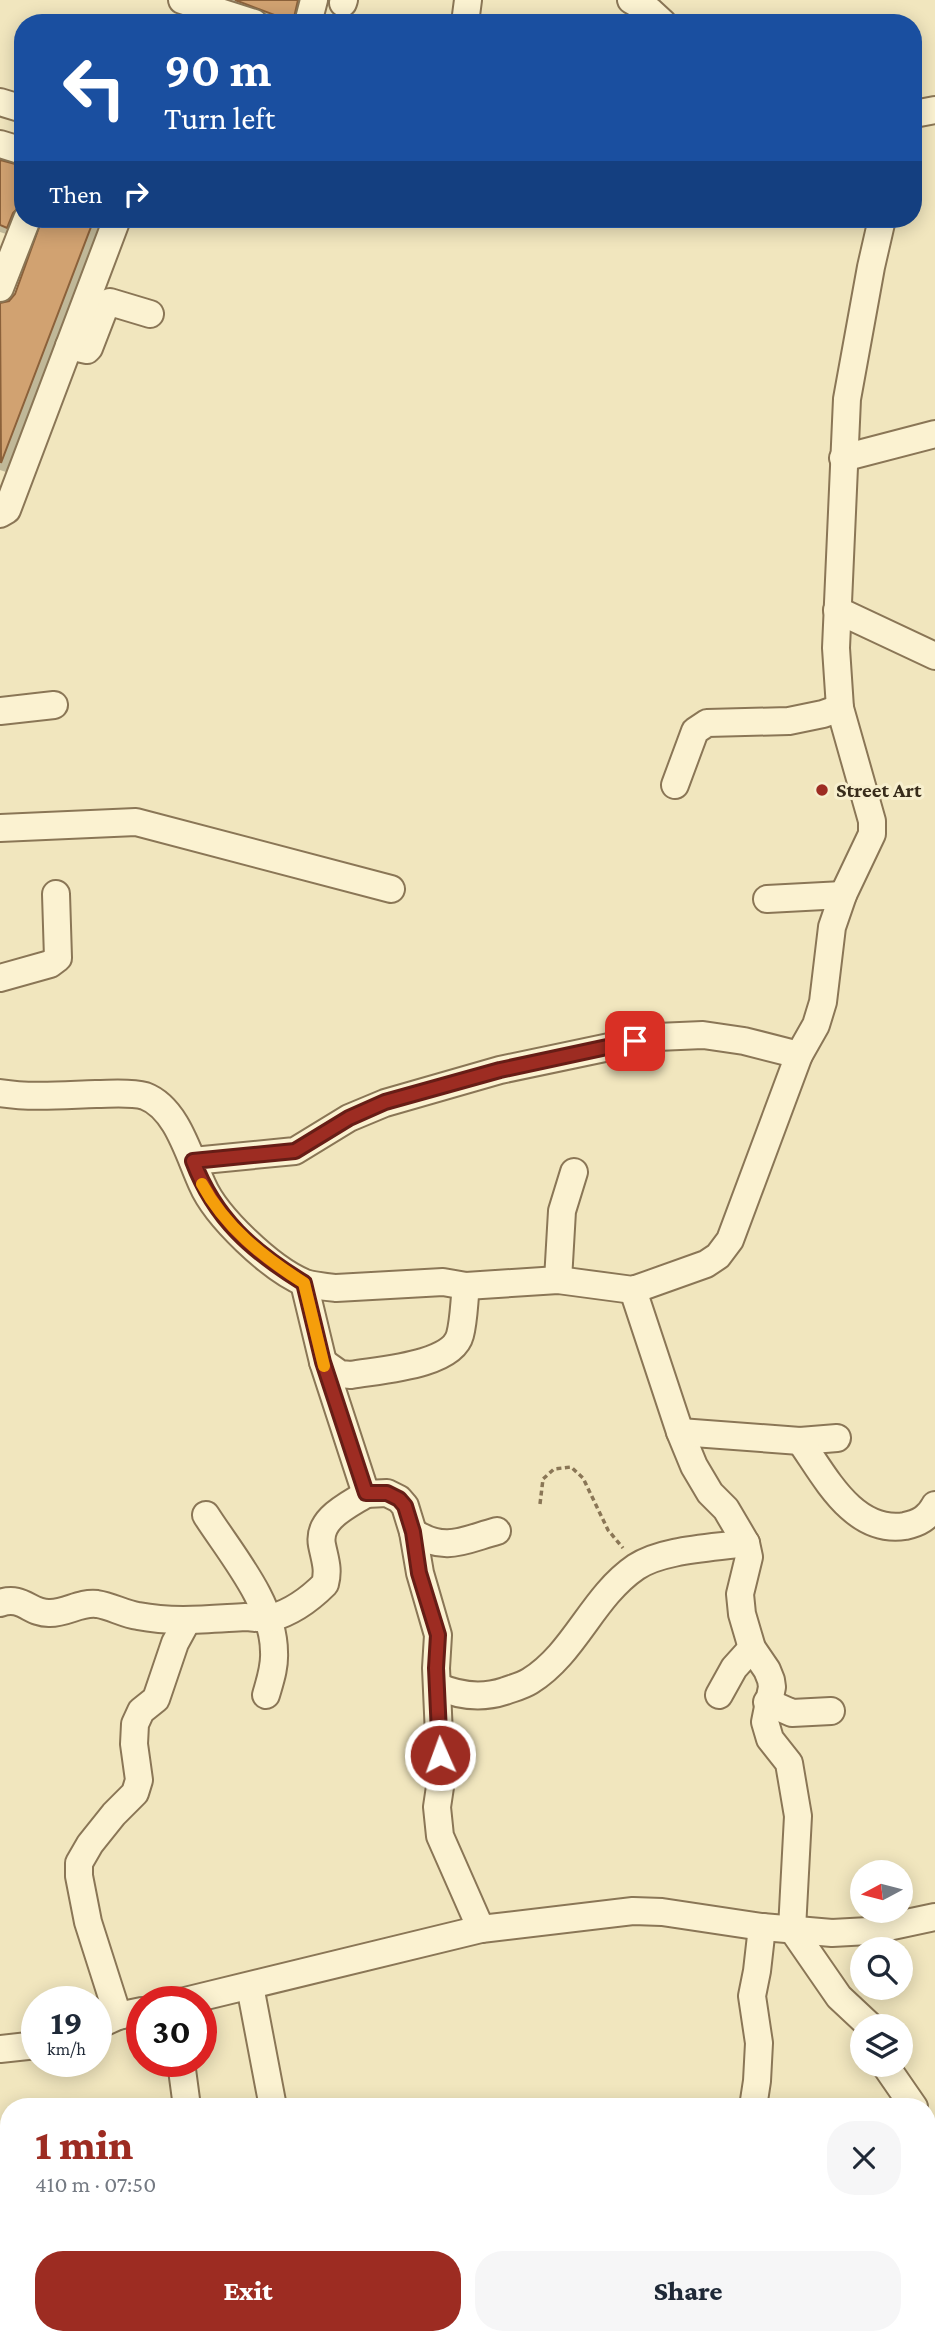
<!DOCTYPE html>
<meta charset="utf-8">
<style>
:root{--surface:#fff;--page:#f6f6f7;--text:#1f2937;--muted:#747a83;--accent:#9d2c22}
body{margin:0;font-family:"Crimson Pro",serif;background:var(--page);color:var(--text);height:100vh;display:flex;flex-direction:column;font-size:26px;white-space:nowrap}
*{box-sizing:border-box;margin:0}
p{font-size:23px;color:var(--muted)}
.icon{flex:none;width:38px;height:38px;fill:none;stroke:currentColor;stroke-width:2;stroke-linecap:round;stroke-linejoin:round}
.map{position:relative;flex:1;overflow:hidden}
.panel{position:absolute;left:0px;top:2098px;width:936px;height:247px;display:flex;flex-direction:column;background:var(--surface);border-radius:28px 28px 0 0;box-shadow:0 4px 18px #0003}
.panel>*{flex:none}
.banner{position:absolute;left:14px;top:14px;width:908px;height:214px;border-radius:28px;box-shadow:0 4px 18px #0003;background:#1a4fa0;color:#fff;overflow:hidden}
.needle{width:46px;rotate:263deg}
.buttons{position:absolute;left:850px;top:1860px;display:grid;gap:14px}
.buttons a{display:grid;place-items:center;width:63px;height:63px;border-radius:50%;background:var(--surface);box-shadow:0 4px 18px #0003;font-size:35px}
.speed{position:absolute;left:21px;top:1986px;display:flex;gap:14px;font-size:35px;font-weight:700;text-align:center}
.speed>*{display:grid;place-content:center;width:91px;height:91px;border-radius:50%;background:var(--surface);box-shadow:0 4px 18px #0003;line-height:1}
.speed small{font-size:18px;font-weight:400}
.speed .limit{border:10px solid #d22;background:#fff;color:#111}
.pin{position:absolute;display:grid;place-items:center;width:60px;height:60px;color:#fff;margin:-30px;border-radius:14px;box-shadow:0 4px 10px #0006}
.me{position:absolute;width:77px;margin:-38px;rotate:358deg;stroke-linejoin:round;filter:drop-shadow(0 0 5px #0008)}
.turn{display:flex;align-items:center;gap:24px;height:147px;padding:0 35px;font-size:32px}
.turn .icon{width:91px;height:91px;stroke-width:2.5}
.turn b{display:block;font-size:49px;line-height:60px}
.then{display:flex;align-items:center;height:66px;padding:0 35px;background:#0003;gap:14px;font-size:26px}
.round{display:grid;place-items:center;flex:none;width:74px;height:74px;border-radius:28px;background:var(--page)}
.overview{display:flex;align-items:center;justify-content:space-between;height:119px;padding:0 35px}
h1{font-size:42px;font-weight:800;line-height:52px;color:var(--accent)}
.cta{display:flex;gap:14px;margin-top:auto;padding:14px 35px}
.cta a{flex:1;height:80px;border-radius:28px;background:var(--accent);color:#fff;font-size:28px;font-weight:800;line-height:80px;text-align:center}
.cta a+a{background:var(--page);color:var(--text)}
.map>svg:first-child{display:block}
</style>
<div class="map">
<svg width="935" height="2344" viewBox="0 0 935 2344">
<rect width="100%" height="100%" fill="#f1e6be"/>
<!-- shadow -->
<g fill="#0003">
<path d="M 211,0 L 306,0 L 299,23 L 275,23 L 266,17 Z"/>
<path d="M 0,162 L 23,167 L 23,216 L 12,236 L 0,232 Z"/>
<path d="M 44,219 L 102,219 L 6,472 L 0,470 L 0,305 L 11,301 L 16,295 Z"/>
</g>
<!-- building -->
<g fill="#d1a271" stroke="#8b613a" stroke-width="2">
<path d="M 235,0 L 298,0 L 293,22 Z"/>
<path d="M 0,160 L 23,166 L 23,200 L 21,205 L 13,213 L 7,228 L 0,225 Z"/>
<path d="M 42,219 L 94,219 L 1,463 L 0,303 L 9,301 L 15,294 Z"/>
</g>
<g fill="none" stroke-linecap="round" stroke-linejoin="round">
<defs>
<g id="minor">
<path d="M 182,0 L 254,23"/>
<path d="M 631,0 L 650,11 L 663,23"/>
<path d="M 343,3 L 344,0"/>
<path d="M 308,23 L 314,0"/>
<path d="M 465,23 L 468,0"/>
<path d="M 0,102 L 23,109"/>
<path d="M 914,114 L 935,110"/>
<path d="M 0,144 L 23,151"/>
<path d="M 0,288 L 27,219"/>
<path d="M 69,346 L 87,350 L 89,348 L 106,304 L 110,302 L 150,314"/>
<path d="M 843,458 L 935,434"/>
<path d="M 0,514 L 7,510 L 117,219"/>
<path d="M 837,610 L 935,656"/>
<path d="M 0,711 L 54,705"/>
<path d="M 675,785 L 695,731 L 707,723 L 789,721 L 823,714 L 840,708"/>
<path d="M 0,828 L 136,822 L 391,889"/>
<path d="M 767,899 L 843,895"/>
<path d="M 0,978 L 50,964 L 58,958 L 56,894"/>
<path d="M 0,1093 C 32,1098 64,1095 96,1094 C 111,1094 131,1092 145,1096 C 177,1108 189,1156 202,1184 C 216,1217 271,1269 305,1283 C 315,1286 326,1287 336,1288 L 443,1282 L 466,1286 L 558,1280 L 633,1290 L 706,1264 L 718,1256 L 730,1240 L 799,1055 L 816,1025 L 823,1002 L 832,927 L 843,895 L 872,834 L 872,821 L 840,708 L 836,648 L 847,399 L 871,267 L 882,219"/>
<path d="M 193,1161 L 295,1151 L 349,1118 L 385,1103 L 500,1070 L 657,1037 L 703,1035 L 744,1041 L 799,1055"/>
<path d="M 558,1280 L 562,1211 L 574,1172"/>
<path d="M 304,1283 L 323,1362 L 366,1494 L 387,1493 L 399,1499 L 405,1506 L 413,1532 L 420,1573 L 438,1635 L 436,1668 L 441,1780 L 437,1807 L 440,1836 L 481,1929"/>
<path d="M 633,1290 L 680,1432 L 694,1466 L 710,1493 L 726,1509 L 746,1543 L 749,1557 L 740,1594 L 742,1614 L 752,1648 L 767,1670 L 771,1680 L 772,1687 L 765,1722 L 770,1739 L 789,1763 L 798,1816 L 792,1929 L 839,1997 L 870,2026"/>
<path d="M 323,1362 L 340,1374 L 351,1375 C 378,1370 452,1366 460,1335 C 464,1320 464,1302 466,1286"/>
<path d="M 680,1432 L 800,1441 L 837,1438"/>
<path d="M 800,1441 C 825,1476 853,1534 905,1526 C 919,1523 928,1518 935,1505"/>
<path d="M 206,1515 C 231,1554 274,1604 274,1652 C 275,1667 270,1681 266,1695"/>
<path d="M 413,1532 C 445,1553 464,1540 497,1531"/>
<path d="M 0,1603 C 23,1595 30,1614 50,1613 C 67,1613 80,1602 97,1604 C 111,1606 124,1614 138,1616 C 174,1623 209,1619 245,1617 C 253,1617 263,1620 271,1618 C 293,1612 310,1599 325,1584 C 329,1569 325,1560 322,1545 C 317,1519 347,1506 366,1494"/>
<path d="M 437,1686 C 459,1696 481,1699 505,1691 C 513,1688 522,1686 530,1681 C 575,1653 592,1597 636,1567 C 663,1549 714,1548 746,1543"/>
<path d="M 719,1695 L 734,1668 L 752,1648"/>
<path d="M 767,1702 L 792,1713 L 831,1711"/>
<path d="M 250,1986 L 273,2107"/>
<path d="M 181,2002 L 481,1929 L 633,1911 L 662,1912 L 762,1927 L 832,1933 L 869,1931 L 935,1917"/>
<path d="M 118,2016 L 88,1922 L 79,1876 L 79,1863 L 90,1844 L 114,1814 L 135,1793 L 139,1780 L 134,1744 L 135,1724 L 141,1711 L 156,1699 L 175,1643 L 187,1621"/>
<path d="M 96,2026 L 118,2016 L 142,2011"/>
<path d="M 0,2049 L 37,2045"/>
<path d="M 181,2062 L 187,2107"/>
<path d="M 885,2065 L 914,2107"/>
<path d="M 753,2107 L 757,2081 L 759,2043 L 752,1996 L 757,1971 L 762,1927"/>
<path d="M 928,2148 L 935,2171"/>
</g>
</defs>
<!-- minor casing -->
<use href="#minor" stroke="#8a7656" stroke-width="30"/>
<!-- path -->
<path stroke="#8a7656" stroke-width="3.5" stroke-dasharray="5 3.5" stroke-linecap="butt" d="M 540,1504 L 543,1479 L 554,1469 L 571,1467 L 583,1478 L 608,1530 L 623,1548"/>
<!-- minor -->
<use href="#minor" stroke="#fbf2d1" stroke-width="26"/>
</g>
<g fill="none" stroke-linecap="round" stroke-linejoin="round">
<defs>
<path id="route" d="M 440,1755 L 436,1668 L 438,1635 L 419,1573 L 413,1532 L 405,1506 L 399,1499 L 387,1493 L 366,1493 L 323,1362 L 304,1283 C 252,1251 215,1219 193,1161 L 295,1151 L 349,1118 L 385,1102 L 500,1070 L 635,1041"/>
</defs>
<!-- route casing -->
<use href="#route" stroke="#661d16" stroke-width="18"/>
<!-- route -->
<use href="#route" stroke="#9d2c22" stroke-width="12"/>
<!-- slow -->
<path stroke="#f59e0b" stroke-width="12" d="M 202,1184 C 225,1227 263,1257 304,1283 L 324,1366"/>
</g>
<!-- markers -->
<circle fill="#9d2c22" stroke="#f7efce" stroke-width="2.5" cx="822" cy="790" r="7"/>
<g text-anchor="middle" stroke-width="6" stroke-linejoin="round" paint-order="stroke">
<!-- poi labels -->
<g font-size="21" font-weight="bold" fill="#382c1b" stroke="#f7efce" text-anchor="start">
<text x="836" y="797">Street Art</text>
</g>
</g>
</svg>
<div class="buttons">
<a><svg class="needle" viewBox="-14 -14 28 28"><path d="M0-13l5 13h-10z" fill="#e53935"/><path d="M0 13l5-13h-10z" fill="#747a83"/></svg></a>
<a><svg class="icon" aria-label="search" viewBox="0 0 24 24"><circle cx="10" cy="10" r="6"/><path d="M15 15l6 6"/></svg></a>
<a><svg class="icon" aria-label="layers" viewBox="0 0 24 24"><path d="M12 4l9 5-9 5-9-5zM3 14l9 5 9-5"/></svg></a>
</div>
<div class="speed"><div>19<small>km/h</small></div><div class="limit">30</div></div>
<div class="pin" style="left:635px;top:1041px;background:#d93025"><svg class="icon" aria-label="arrive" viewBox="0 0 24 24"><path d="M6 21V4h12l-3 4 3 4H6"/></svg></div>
<svg class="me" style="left:440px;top:1755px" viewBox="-20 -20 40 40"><circle r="17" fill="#9d2c22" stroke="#fff" stroke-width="3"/><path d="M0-11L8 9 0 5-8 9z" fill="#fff"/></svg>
<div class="banner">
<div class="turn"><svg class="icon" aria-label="left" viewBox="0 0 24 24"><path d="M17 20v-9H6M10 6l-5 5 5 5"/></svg><div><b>90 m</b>Turn left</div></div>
<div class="then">Then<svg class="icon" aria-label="right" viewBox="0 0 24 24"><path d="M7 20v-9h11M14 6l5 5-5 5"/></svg></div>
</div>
<section class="panel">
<div class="overview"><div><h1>1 min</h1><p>410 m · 07:50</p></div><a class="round"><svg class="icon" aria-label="close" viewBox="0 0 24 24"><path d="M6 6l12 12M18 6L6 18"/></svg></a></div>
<div class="cta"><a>Exit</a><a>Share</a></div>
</section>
</div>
